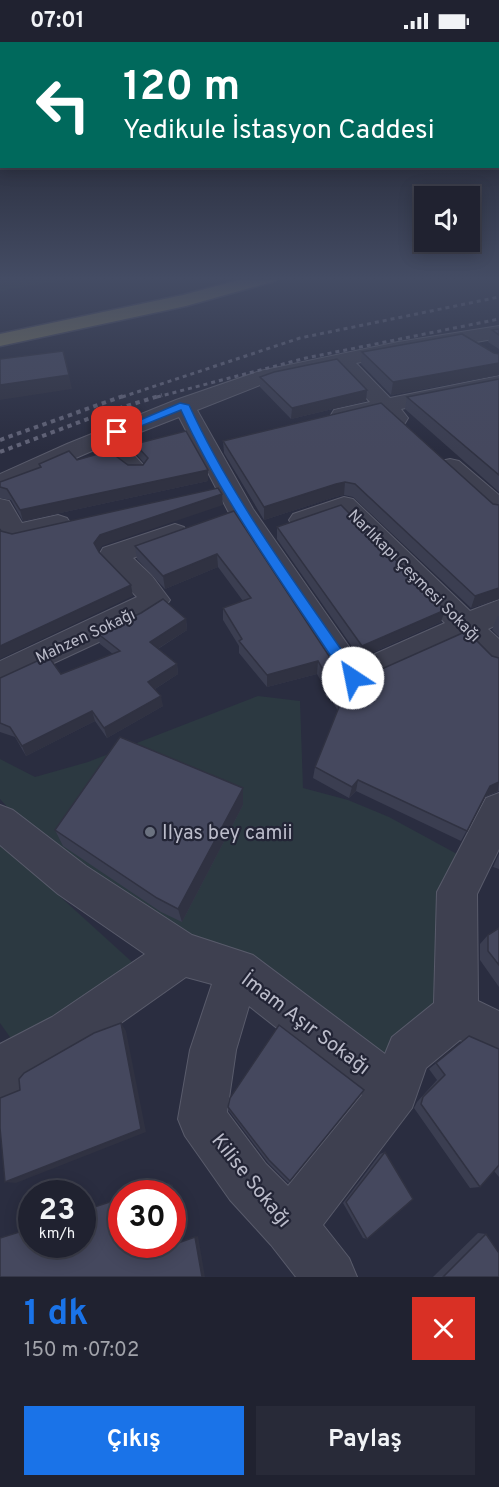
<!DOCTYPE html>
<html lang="tr">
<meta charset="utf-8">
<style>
:root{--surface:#202230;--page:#282a38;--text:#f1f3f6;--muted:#a2a4ab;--line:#3d3f4c;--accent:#1a73e8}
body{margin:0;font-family:Overpass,sans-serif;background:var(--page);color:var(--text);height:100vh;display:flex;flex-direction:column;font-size:22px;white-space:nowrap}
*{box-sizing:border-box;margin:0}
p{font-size:20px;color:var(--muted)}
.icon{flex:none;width:33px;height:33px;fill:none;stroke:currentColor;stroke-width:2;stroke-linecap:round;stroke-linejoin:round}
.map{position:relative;height:1235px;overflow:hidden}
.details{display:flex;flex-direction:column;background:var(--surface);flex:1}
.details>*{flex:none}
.top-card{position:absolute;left:0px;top:0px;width:500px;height:126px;box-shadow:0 3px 15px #0003,0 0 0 2px var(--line);background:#00695c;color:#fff;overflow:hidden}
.buttons{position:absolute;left:414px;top:144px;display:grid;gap:12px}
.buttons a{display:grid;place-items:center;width:66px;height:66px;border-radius:0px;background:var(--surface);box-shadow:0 3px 15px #0003,0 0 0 2px var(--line);font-size:30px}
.speed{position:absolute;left:18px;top:1138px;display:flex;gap:12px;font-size:30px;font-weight:700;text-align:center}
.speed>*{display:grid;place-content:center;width:78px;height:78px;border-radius:50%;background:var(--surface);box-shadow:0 3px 15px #0003,0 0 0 2px var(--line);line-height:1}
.speed small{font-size:15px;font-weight:400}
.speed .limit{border:9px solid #d22;background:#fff;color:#111}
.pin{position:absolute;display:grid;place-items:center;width:51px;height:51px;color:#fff;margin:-26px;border-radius:12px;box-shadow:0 3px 9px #0006}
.me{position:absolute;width:66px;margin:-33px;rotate:326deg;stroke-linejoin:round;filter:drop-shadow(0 0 4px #0008)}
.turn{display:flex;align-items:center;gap:21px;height:126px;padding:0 24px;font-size:27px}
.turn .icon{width:78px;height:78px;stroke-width:2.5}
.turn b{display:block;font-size:42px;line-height:51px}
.round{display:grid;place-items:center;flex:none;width:63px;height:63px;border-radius:0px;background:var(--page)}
.summary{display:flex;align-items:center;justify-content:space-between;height:102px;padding:0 24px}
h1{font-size:36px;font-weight:700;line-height:45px;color:var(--accent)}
.cta{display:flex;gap:12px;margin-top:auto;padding:12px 24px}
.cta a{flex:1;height:69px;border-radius:0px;background:var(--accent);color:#fff;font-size:24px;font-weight:700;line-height:69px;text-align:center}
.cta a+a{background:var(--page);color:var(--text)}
.status{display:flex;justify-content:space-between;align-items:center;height:42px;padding:0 30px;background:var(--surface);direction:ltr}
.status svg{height:16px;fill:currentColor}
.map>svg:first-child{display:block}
</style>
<div class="status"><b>07:01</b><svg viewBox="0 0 49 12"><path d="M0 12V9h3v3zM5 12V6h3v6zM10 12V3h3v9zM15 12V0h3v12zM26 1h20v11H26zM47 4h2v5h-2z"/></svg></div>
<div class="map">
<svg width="499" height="1235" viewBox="0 0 499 1235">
<rect width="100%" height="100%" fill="#2a2d40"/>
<!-- green -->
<g fill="#2c3941">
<path d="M 0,235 L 82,235 L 0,249 Z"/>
<path d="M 258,654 L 300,659 L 303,746 L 348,758 L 389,775 L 457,812 L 455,942 L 369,1030 L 57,819 L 0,757 L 0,717 L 35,735 L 88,720 Z"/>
<path d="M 0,800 L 143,930 L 32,1026 L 0,981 Z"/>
</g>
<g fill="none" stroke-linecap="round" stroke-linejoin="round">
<defs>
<g id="street">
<path d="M 499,284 L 499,296 L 356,321 L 390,356 L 499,334 L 499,346 L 401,367 L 408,376 L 405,381 C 393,384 389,380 380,372 L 342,380 L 334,378 L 331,373 L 334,368 L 370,360 L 337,325 L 273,338 L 197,368 L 253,467 L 359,619 L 445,581 L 340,474 L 302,487 L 293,484 L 289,478 L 293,472 L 344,455 L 353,457 L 470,569 L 499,558 L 499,582 L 488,587 L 499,597 L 499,628 L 488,625 L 463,599 L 364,645 L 353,649 L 342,645 L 228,469 L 179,375 L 120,398 L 147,427 L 144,432 C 124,437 114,418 101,405 L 0,449 L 0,432 L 67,402 L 176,358 L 260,329 L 398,300 Z"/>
<path d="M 450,417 L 459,419 L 499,453 L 499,475 L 490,473 L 441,429 L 438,424 L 441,419 Z"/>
<path d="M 0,457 L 9,459 L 22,481 L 58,473 L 67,476 L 71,482 L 67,488 C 49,493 24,503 6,498 L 0,489 Z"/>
<path d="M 175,482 L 184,485 L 188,491 L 184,497 L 133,516 L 152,534 L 170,558 L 165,565 L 142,580 L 0,646 L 0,619 L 137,555 L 103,520 L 99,513 L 103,506 Z"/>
<path d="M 499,751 L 499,807 L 477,852 L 478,959 L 499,969 L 499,1016 L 460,998 L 426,1026 L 412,1066 L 323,1183 L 349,1216 L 357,1235 L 296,1235 L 271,1203 L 230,1158 L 185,1094 L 178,1077 L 190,1008 L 212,942 L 186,935 L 84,1007 L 32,1035 L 17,1054 L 0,1061 L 0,1002 L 52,975 L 145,912 L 58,852 L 0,803 L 0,763 L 13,768 L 86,824 L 192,893 L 253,913 L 385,1012 L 392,995 L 434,961 L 437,850 L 486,756 ZM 249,964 L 362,1053 L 288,1144 L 266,1122 L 227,1070 L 236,1008 Z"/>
</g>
<path id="highway" d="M 250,235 L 278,235 L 275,239 L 186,264 L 0,304 L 0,292 L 183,253 Z"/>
</defs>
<!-- street casing -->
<use href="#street" stroke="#595b6b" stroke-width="2"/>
<!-- highway casing -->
<use href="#highway" stroke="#464858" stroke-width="3"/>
<!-- street -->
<use href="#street" fill="#3e4050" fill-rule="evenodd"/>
<!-- highway -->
<use href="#highway" fill="#75735c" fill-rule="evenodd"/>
<!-- rail-far1 -->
<g stroke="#616377" stroke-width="3" stroke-dasharray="4 4" stroke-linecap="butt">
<path d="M 122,355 L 300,296 L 499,255"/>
<path d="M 157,355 L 306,316 L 499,277"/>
</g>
<!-- rail -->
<g stroke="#616377" stroke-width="4" stroke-dasharray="4.5 4.5" stroke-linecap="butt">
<path d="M 0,398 L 126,353"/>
<path d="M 0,410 L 101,372 L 162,353"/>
</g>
</g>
<!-- wall -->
<g fill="#3b3e51">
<path d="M 499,287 L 499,307 L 488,300 L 492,288 Z"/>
<path d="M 362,310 L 494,311 L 499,312 L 499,333 L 391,353 L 361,322 Z"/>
<path d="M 260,335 L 367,348 L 366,359 L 291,377 L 260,345 Z"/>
<path d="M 499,337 L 499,450 L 405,367 L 407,355 Z"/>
<path d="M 381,361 L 499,557 L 471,566 L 353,455 L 344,453 L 335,455 L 264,478 L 224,411 L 223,399 Z"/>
<path d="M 135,402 L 208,439 L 23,479 L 11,458 L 0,456 L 0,440 L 40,426 L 39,422 L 77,418 L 143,423 L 144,421 L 137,413 Z"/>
<path d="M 234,469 L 342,634 L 355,639 L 492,614 L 499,616 L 499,749 L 485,755 L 461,799 L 356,749 L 349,756 L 313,736 L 315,725 L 338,669 L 317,632 L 267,645 L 239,611 L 239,604 L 223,578 L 223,566 L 243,559 L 218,525 L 165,547 L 137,517 L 135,504 Z"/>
<path d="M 277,485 L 441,580 L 360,616 L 277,497 Z"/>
<path d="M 499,574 L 499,595 L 492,588 L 497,575 Z"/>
<path d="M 186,577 L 187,588 L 158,607 L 177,622 L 178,632 L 155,647 L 163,664 L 107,696 L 95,679 L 26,714 L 15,695 L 0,690 L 0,636 L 61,632 L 113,612 L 100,602 L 97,591 Z"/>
<path d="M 243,746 L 243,763 L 182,880 L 161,870 L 63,804 L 55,788 Z"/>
<path d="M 499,812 L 499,827 L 493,825 Z"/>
<path d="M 499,886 L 499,945 L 480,918 L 480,902 L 488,893 Z"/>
<path d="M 469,994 L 499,1007 L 499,1135 L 494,1129 L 480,1145 L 470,1146 L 414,1066 L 417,1060 L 437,1038 L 429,1027 Z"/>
<path d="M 228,1065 L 290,1139 L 288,1141 L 268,1121 L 229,1069 Z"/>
<path d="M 385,1110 L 367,1197 L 363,1196 L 343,1161 L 380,1112 Z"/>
<path d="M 478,1191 L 486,1192 L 499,1235 L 433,1235 Z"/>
</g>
<!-- shaded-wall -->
<g fill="#303242">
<path d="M 499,321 L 499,333 L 391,353 L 393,340 Z"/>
<path d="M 69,333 L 72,347 L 0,358 L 0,343 Z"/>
<path d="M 367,348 L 366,359 L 291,377 L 292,366 Z"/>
<path d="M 208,428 L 208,439 L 23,479 L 20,468 Z"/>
<path d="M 345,440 L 344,453 L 335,455 L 264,478 L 264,465 L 336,442 Z"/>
<path d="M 222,452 L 223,463 L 102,504 L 97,512 L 94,501 L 100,493 Z"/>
<path d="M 217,512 L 218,525 L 165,547 L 163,534 Z"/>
<path d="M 131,543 L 133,554 L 0,617 L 0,604 Z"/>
<path d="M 499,546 L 499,557 L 471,566 L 475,554 Z"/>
<path d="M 445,568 L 441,580 L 360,616 L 362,604 Z"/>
<path d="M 186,577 L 187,588 L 151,611 L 150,600 Z"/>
<path d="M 318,619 L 317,632 L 267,645 L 267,633 Z"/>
<path d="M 177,622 L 178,632 L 150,650 L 148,640 Z"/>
<path d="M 161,654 L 163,664 L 107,696 L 104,686 Z"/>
<path d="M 92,669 L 95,679 L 26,714 L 22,704 Z"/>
<path d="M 358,738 L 356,749 L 349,756 L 352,745 Z"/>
<path d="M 499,740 L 498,749 L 484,755 L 490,744 Z"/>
<path d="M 243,746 L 243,763 L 182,880 L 178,867 Z"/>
<path d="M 121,981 L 126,989 L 146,1090 L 16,1141 L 5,1140 Z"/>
<path d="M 169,1141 L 173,1143 L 182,1199 L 178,1201 L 172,1165 L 172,1152 L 170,1152 Z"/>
<path d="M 198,1194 L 205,1235 L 202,1235 L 195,1195 Z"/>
</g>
<!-- building -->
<g fill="#45485e" stroke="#303242" stroke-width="1.5">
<path d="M 499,287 L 499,293 L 492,288 Z"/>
<path d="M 462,292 L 494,311 L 499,312 L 499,321 L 393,340 L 362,310 Z"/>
<path d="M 63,309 L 69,333 L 0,343 L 0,317 Z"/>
<path d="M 337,317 L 367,348 L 292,366 L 260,335 L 274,330 Z"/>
<path d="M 499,337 L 499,433 L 407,355 Z"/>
<path d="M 381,361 L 493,462 L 499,463 L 499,546 L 475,554 L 355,442 L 345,440 L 336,442 L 264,465 L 223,399 Z"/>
<path d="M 186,389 L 208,428 L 20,468 L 7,447 L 0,445 L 0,440 L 41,425 L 39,422 L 69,409 L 77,418 L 109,409 L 128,423 L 143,423 L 148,416 L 135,402 Z"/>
<path d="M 218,446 L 222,452 L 100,493 L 94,501 L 99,510 L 131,543 L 0,604 L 0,487 L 1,489 L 12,492 Z"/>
<path d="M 341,463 L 445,568 L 362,604 L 277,485 Z"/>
<path d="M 234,469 L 342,634 L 355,639 L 467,589 L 492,614 L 499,616 L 499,740 L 490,744 L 467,789 L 358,738 L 352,745 L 315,725 L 341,660 L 318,619 L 267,633 L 239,599 L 242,597 L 223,566 L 251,556 L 217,512 L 163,534 L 135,504 Z"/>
<path d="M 163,557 L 186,577 L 150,600 L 177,622 L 148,640 L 161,654 L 104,686 L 92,669 L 22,704 L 10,685 L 0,681 L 0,636 L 48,614 L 61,632 L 120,609 L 97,591 L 141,571 Z"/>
<path d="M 120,695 L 243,746 L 178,867 L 157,856 L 55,788 Z"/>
<path d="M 499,886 L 499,923 L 488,909 L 488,893 Z"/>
<path d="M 121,981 L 141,1087 L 5,1140 L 0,1086 L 0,1056 L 20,1048 L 19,1037 L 24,1031 L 94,991 Z"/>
<path d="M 279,983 L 364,1048 L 290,1139 L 269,1118 L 228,1065 L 230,1056 Z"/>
<path d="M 469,994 L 499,1007 L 499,1123 L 480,1145 L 421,1062 L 423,1055 L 445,1033 L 436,1021 Z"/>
<path d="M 385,1110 L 413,1157 L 367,1197 L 346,1160 Z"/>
<path d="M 169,1141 L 170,1152 L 135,1152 Z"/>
<path d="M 122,1156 L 122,1203 L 172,1203 L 172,1165 L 178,1201 L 195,1195 L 202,1235 L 0,1235 L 0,1196 L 32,1186 L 32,1203 L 82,1203 L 82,1169 Z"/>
<path d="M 486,1192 L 499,1211 L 499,1235 L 443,1235 Z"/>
</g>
<!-- sky -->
<linearGradient id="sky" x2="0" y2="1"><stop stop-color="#171923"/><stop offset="0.58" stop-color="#444c64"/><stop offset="1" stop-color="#444c64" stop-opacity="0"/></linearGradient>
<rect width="499" height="408" fill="url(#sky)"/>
<!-- route -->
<path fill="#1a73e8" stroke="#114b97" stroke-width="1.5" d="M 180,361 L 189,363 C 233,459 299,545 358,632 L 360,636 L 358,640 L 348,640 C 290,551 225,464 181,368 L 121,392 L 112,390 Z"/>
<!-- markers -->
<circle fill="#6b7280" stroke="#232536" stroke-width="2" cx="150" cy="790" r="6"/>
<g text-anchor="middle" stroke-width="4.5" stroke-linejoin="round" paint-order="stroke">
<!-- street labels -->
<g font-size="16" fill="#bbbcca" stroke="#232536">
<text transform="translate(415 533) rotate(45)" y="6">Narlıkapı Çeşmesi Sokağı</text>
<text transform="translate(85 593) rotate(-25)" y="6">Mahzen Sokağı</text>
</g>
<!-- near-poi labels -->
<g font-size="20" fill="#bbbcca" stroke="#232536" text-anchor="start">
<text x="162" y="797">Ilyas bey camii</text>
</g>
<!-- near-street labels -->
<g font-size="20" fill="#bbbcca" stroke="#232536">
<text transform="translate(306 981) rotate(37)" y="7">İmam Aşır Sokağı</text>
<text transform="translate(252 1138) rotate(51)" y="7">Kilise Sokağı</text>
</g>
</g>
</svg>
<div class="buttons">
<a><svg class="icon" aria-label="sound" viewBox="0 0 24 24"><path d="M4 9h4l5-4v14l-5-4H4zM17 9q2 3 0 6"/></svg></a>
</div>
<div class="speed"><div>23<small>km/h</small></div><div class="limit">30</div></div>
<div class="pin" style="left:117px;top:390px;background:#d93025"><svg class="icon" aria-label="arrive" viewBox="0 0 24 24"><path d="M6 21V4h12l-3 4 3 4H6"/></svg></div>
<svg class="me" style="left:353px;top:636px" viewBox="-20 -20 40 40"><circle r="19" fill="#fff"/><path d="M0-13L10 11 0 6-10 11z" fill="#1a73e8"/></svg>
<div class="top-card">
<div class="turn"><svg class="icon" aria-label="left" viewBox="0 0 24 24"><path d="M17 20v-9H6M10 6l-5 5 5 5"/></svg><div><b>120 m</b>Yedikule İstasyon Caddesi</div></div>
</div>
</div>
<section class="details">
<div class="summary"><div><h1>1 dk</h1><p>150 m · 07:02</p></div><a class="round" style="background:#d93025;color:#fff"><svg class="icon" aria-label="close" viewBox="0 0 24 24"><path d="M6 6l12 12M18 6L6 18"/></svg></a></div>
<div class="cta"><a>Çıkış</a><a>Paylaş</a></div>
</section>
